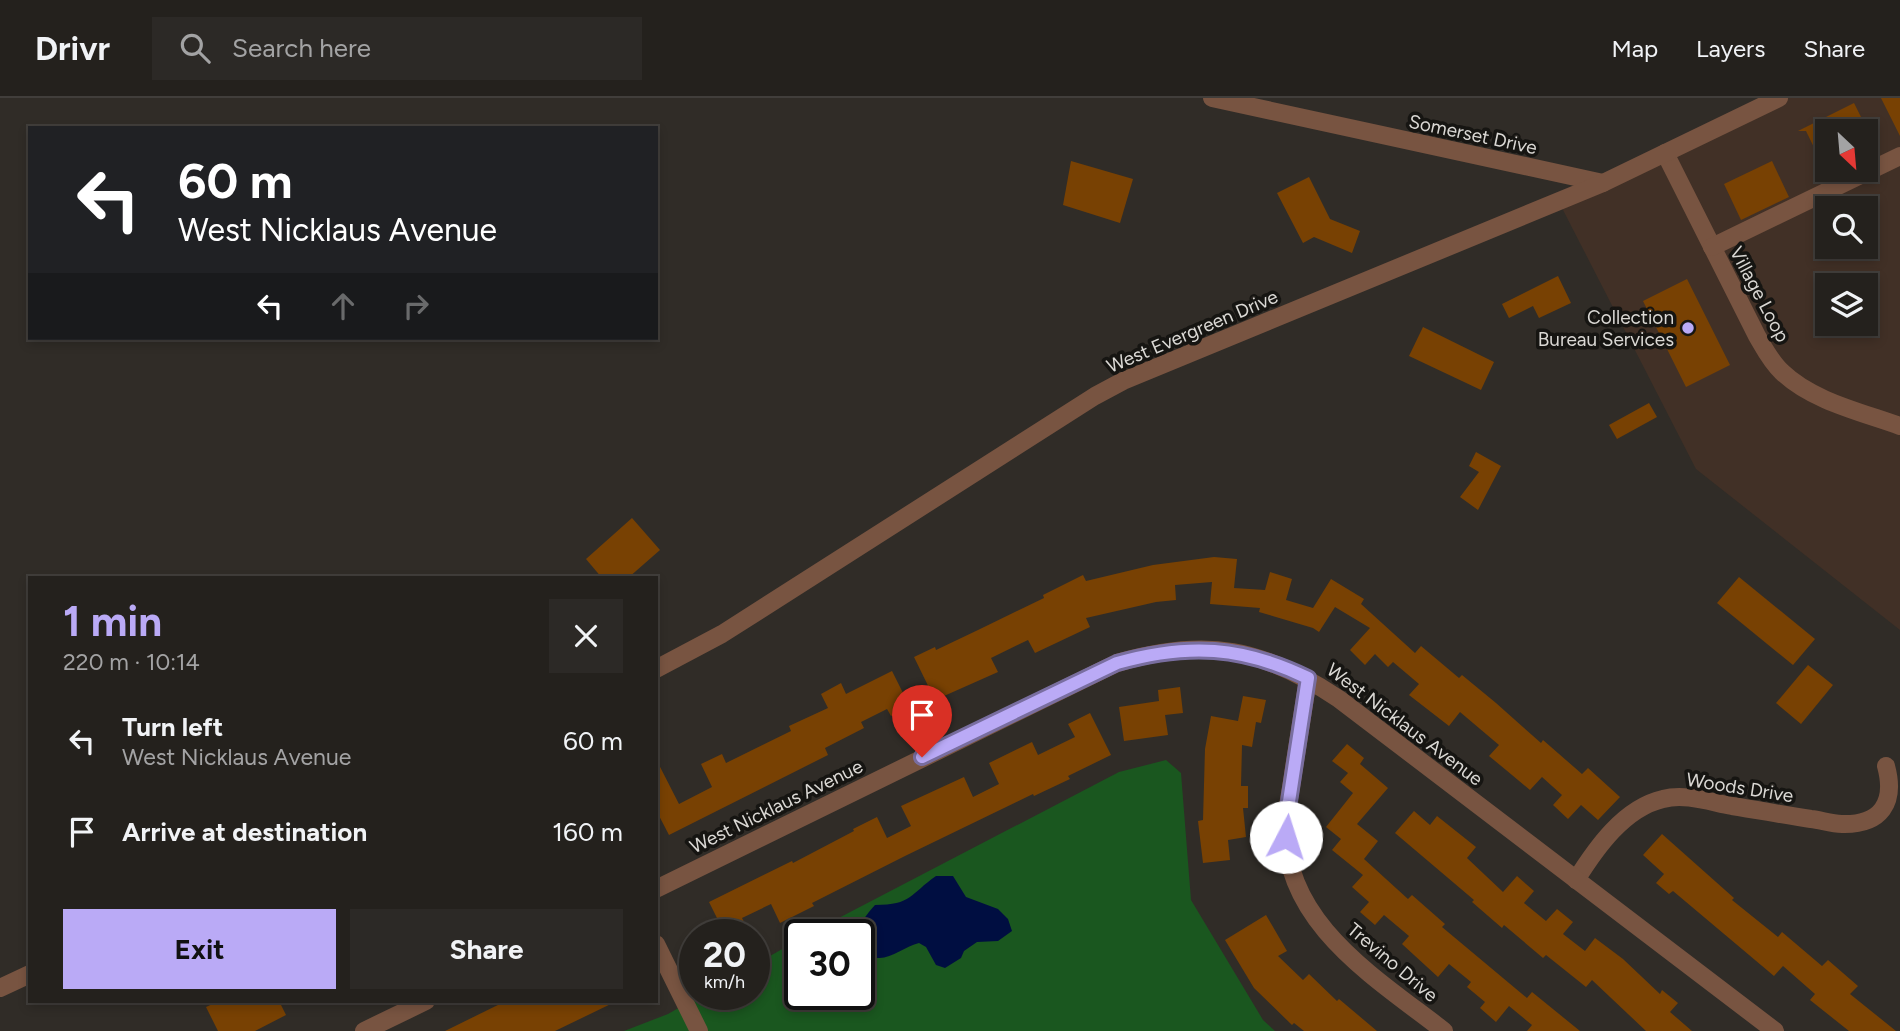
<!DOCTYPE html>
<meta charset="utf-8">
<style>
:root{--surface:#24211d;--page:#2c2926;--text:#f1f3f6;--muted:#a3a3a4;--line:#413e3b;--accent:#baaaf6}
body{margin:0;font-family:Figtree,sans-serif;background:var(--page);color:var(--text);height:100vh;display:flex;flex-direction:column;font-size:26px;white-space:nowrap}
*{box-sizing:border-box;margin:0}
p{font-size:23px;color:var(--muted)}
.icon{flex:none;width:38px;height:38px;fill:none;stroke:currentColor;stroke-width:2;stroke-linecap:round;stroke-linejoin:round}
.map{position:relative;flex:1;overflow:hidden}
.sheet{position:absolute;left:28px;top:478px;width:630px;height:427px;display:flex;flex-direction:column;background:var(--surface);border-radius:0px;box-shadow:0 4px 10px #0003,0 0 0 2px var(--line)}
.sheet>*{flex:none}
.top-card{position:absolute;left:28px;top:28px;width:630px;height:214px;border-radius:0px;box-shadow:0 4px 10px #0003,0 0 0 2px var(--line);background:#202124;color:#fff;overflow:hidden}
.needle{width:46px;rotate:154deg}
.buttons{position:absolute;left:1815px;top:21px;display:grid;gap:14px}
.buttons a{display:grid;place-items:center;width:63px;height:63px;border-radius:0px;background:var(--surface);box-shadow:0 4px 10px #0003,0 0 0 2px var(--line);font-size:35px}
.speed{position:absolute;left:679px;top:821px;display:flex;gap:14px;font-size:35px;font-weight:700;text-align:center}
.speed>*{display:grid;place-content:center;width:91px;height:91px;border-radius:50%;background:var(--surface);box-shadow:0 4px 10px #0003,0 0 0 2px var(--line);line-height:1}
.speed small{font-size:18px;font-weight:400}
.speed .limit{border:4px solid #111;border-radius:10px;background:#fff;color:#111}
.pin{position:absolute;display:grid;place-items:center;width:60px;height:60px;color:#fff;margin:-72px -30px;border-radius:50% 50% 50% 0;rotate:-45deg;box-shadow:0 0 7px #0007}
.pin .icon{rotate:45deg}
.me{position:absolute;width:77px;margin:-38px;rotate:5deg;stroke-linejoin:round;filter:drop-shadow(0 0 5px #0008)}
.turn{display:flex;align-items:center;gap:24px;height:147px;padding:0 35px;font-size:32px}
.turn .icon{width:91px;height:91px;stroke-width:2.5}
.turn b{display:block;font-size:49px;line-height:60px}
.lanes{display:flex;align-items:center;height:66px;padding:0 35px;background:#0003;justify-content:center;gap:35px;direction:ltr}
.lanes .off{opacity:.35}
.round{display:grid;place-items:center;flex:none;width:74px;height:74px;border-radius:0px;background:var(--page)}
.summary{display:flex;align-items:center;justify-content:space-between;height:119px;padding:0 35px}
h1{font-size:42px;font-weight:700;line-height:52px;color:var(--accent)}
.action{display:flex;gap:14px;margin-top:auto;padding:14px 35px}
.action a{flex:1;height:80px;border-radius:0px;background:var(--accent);color:#111;font-size:28px;font-weight:700;line-height:80px;text-align:center}
.action a+a{background:var(--page);color:var(--text)}
ul{padding:0;list-style:none}
li{display:flex;align-items:center;gap:21px;height:91px;padding:0 35px}
li div{flex:1}
li b{display:block;font-size:26px}
li em{font-style:normal}
header{display:flex;align-items:center;gap:42px;box-sizing:border-box;height:98px;padding:0 35px;background:var(--surface);border-bottom:2px solid var(--line)}
header strong{font-size:33px}
nav{display:flex;gap:38px;margin-inline-start:auto;font-size:24px}
.search{width:490px;height:63px;background:var(--page);display:flex;align-items:center;gap:18px;box-sizing:border-box;padding:0 24px;border-radius:0px;color:var(--muted);font-size:26px}
.map>svg:first-child{display:block}
</style>
<header>
<strong>Drivr</strong>
<div class="search"><svg class="icon" aria-label="search" viewBox="0 0 24 24"><circle cx="10" cy="10" r="6"/><path d="M15 15l6 6"/></svg>Search here</div>
<nav><a>Map</a><a>Layers</a><a>Share</a></nav>
</header>
<div class="map">
<svg width="1900" height="933" viewBox="0 0 1900 933">
<rect width="100%" height="100%" fill="#302c27"/>
<!-- commercial -->
<path fill="#413026" fill-rule="evenodd" d="M 1776,0 L 1900,0 L 1900,532 L 1696,371 L 1562,110 ZM 1827,33 L 1866,33 L 1866,72 L 1827,72 ZM 1827,110 L 1866,110 L 1866,149 L 1827,149 ZM 1827,187 L 1866,187 L 1866,226 L 1827,226 Z"/>
<!-- green -->
<path fill="#1a571f" d="M 1166,662 L 1181,675 L 1191,802 L 1263,922 L 1275,933 L 624,933 L 668,916 L 703,896 L 754,896 L 754,867 L 800,841 L 800,896 L 859,896 L 859,836 L 808,836 L 1119,674 Z"/>
<!-- water -->
<path fill="#000e41" d="M 936,778 L 953,778 L 966,799 L 998,811 L 1008,821 L 1012,833 L 998,843 L 977,844 L 964,853 L 961,860 L 945,870 L 936,867 L 926,849 L 919,845 C 906,848 891,861 878,860 C 866,859 857,841 860,830 C 862,821 870,813 875,807 C 912,807 910,796 936,778 Z"/>
<!-- building -->
<g fill="#784103">
<path d="M 1881,0 L 1900,0 L 1900,38 Z"/>
<path d="M 1854,5 L 1868,33 L 1827,33 L 1827,76 L 1806,33 L 1798,33 Z"/>
<path d="M 1071,63 L 1133,81 L 1120,125 L 1063,107 Z"/>
<path d="M 1772,63 L 1789,99 L 1741,122 L 1724,86 Z"/>
<path d="M 1309,79 L 1330,121 L 1360,133 L 1352,155 L 1314,139 L 1303,145 L 1277,95 Z"/>
<path d="M 1558,178 L 1571,205 L 1539,220 L 1533,208 L 1509,220 L 1502,206 Z"/>
<path d="M 1687,181 L 1730,267 L 1686,289 L 1643,203 Z"/>
<path d="M 1423,229 L 1494,264 L 1481,292 L 1409,258 Z"/>
<path d="M 1649,305 L 1657,319 L 1617,341 L 1609,327 Z"/>
<path d="M 1476,354 L 1501,368 L 1478,412 L 1460,399 L 1479,374 L 1469,368 Z"/>
<path d="M 632,420 L 660,452 L 628,480 L 602,480 L 586,461 Z"/>
<path d="M 1214,459 L 1237,461 L 1234,490 L 1265,492 L 1270,474 L 1292,481 L 1286,502 L 1313,510 L 1331,481 L 1364,501 L 1361,506 L 1415,555 L 1421,548 L 1459,580 L 1462,577 L 1496,605 L 1541,645 L 1543,642 L 1582,676 L 1588,670 L 1620,699 L 1598,722 L 1581,707 L 1568,721 L 1553,707 L 1562,697 L 1542,679 L 1530,692 L 1506,672 L 1489,658 L 1499,647 L 1460,614 L 1449,628 L 1409,597 L 1419,586 L 1393,564 L 1388,569 L 1375,556 L 1365,567 L 1350,552 L 1370,530 L 1335,509 L 1319,534 L 1313,530 L 1259,514 L 1260,510 L 1210,506 L 1212,484 L 1175,487 L 1176,502 L 1156,504 L 1086,520 L 1090,529 L 1035,555 L 1028,542 L 991,560 L 998,574 L 935,602 L 914,559 L 935,549 L 936,552 L 978,532 L 1044,500 L 1043,497 L 1083,477 L 1086,483 L 1153,467 Z"/>
<path d="M 1739,479 L 1815,541 L 1793,567 L 1717,505 Z"/>
<path d="M 1808,567 L 1833,587 L 1801,626 L 1776,605 Z"/>
<path d="M 892,573 L 910,609 L 891,618 L 887,611 L 861,624 L 864,630 L 825,650 L 828,657 L 669,737 L 656,712 L 656,661 L 679,706 L 712,689 L 701,666 L 722,656 L 726,665 L 791,633 L 789,628 L 828,610 L 821,596 L 841,585 L 846,596 Z"/>
<path d="M 1180,589 L 1183,615 L 1165,617 L 1168,637 L 1124,643 L 1119,609 L 1159,603 L 1158,592 Z"/>
<path d="M 1243,598 L 1266,602 L 1261,625 L 1256,624 L 1252,649 L 1242,647 L 1241,688 L 1248,688 L 1248,710 L 1243,710 L 1246,739 L 1228,742 L 1230,762 L 1203,765 L 1198,723 L 1203,722 L 1205,651 L 1211,618 L 1238,623 Z"/>
<path d="M 1090,615 L 1111,657 L 1068,678 L 1070,681 L 1034,698 L 1033,696 L 905,758 L 812,805 L 814,808 L 780,825 L 771,806 L 742,820 L 750,836 L 715,836 L 709,824 L 717,820 L 709,804 L 792,763 L 793,765 L 854,733 L 853,731 L 877,719 L 887,740 L 911,728 L 901,708 L 964,679 L 973,699 L 999,686 L 989,665 L 1032,644 L 1038,657 L 1075,639 L 1068,626 Z"/>
<path d="M 1347,646 L 1364,660 L 1360,666 L 1388,690 L 1357,726 L 1378,743 L 1364,761 L 1408,801 L 1412,797 L 1445,826 L 1442,829 L 1527,900 L 1532,894 L 1580,933 L 1527,933 L 1532,927 L 1509,908 L 1496,924 L 1480,910 L 1485,904 L 1467,889 L 1471,884 L 1449,866 L 1438,879 L 1402,846 L 1409,838 L 1384,817 L 1375,827 L 1360,814 L 1369,804 L 1352,789 L 1363,777 L 1332,752 L 1341,741 L 1326,729 L 1353,695 L 1340,684 L 1348,675 L 1332,663 Z"/>
<path d="M 1414,713 L 1430,727 L 1437,718 L 1476,749 L 1467,760 L 1503,794 L 1517,778 L 1534,793 L 1524,805 L 1546,823 L 1557,811 L 1573,824 L 1563,836 L 1585,853 L 1595,840 L 1623,861 L 1660,896 L 1662,892 L 1678,905 L 1670,914 L 1692,933 L 1646,933 L 1592,882 L 1586,889 L 1546,857 L 1543,860 L 1504,827 L 1502,830 L 1472,804 L 1474,802 L 1395,735 Z"/>
<path d="M 1662,736 L 1734,800 L 1732,802 L 1778,839 L 1782,834 L 1822,868 L 1828,862 L 1858,888 L 1850,896 L 1896,933 L 1849,933 L 1810,902 L 1815,896 L 1783,868 L 1774,878 L 1673,793 L 1669,796 L 1656,785 L 1664,776 L 1643,757 Z"/>
<path d="M 1266,817 L 1287,853 L 1278,858 L 1303,882 L 1309,876 L 1337,903 L 1339,901 L 1377,933 L 1304,933 L 1294,925 L 1292,927 L 1254,890 L 1225,842 Z"/>
<path d="M 219,903 L 279,903 L 286,917 L 255,933 L 218,933 L 206,909 Z"/>
<path d="M 506,903 L 617,903 L 555,933 L 445,933 Z"/>
</g>
<g fill="none" stroke-linecap="round" stroke-linejoin="round">
<!-- minor -->
<g stroke="#785441" stroke-width="18">
<path d="M 1212,0 L 1603,85"/>
<path d="M 1665,55 L 1757,238 C 1764,250 1771,264 1782,274 C 1812,303 1861,314 1900,328"/>
<path d="M 1712,149 L 1900,58"/>
<path d="M 656,571 L 722,536 L 1095,298 L 1123,283 L 1603,85 L 1779,0"/>
<path d="M 1308,581 C 1303,612 1298,644 1293,676 C 1291,692 1287,708 1286,724 C 1280,823 1376,880 1444,933"/>
<path d="M 1576,782 C 1596,750 1624,710 1663,701 C 1685,695 1710,704 1732,708 C 1758,712 1784,717 1811,721 C 1821,722 1831,726 1842,726 C 1881,727 1896,705 1886,668"/>
<path d="M 656,791 L 1117,565 C 1207,539 1262,550 1339,601 L 1775,933"/>
<path d="M 656,846 L 699,933"/>
<path d="M 0,890 L 30,876"/>
<path d="M 364,933 L 426,903"/>
</g>
</g>
<g fill="none" stroke-linecap="round" stroke-linejoin="round">
<defs>
<path id="route" d="M 922,659 L 1117,565 C 1188,545 1242,548 1308,580 L 1286,723 L 1286,739"/>
</defs>
<!-- route casing -->
<use href="#route" stroke="#796ea0" stroke-width="18"/>
<!-- route -->
<use href="#route" stroke="#baaaf6" stroke-width="12"/>
</g>
<!-- markers -->
<circle fill="#baaaf6" stroke="#161512" stroke-width="2.5" cx="1688" cy="230" r="7"/>
<g text-anchor="middle" stroke-width="7" stroke-linejoin="round" paint-order="stroke">
<!-- street labels -->
<g font-size="19" fill="#dad8d4" stroke="#161512">
<text transform="translate(1473 36) rotate(12)" y="7">Somerset Drive</text>
<text transform="translate(1760 196) rotate(62)" y="7">Village Loop</text>
<text transform="translate(1192 233) rotate(-23)" y="7">West Evergreen Drive</text>
<text transform="translate(1405 626) rotate(37)" y="7">West Nicklaus Avenue</text>
<text transform="translate(1740 689) rotate(9)" y="7">Woods Drive</text>
<text transform="translate(776 708) rotate(-26)" y="7">West Nicklaus Avenue</text>
<text transform="translate(1393 864) rotate(40)" y="7">Trevino Drive</text>
</g>
<!-- poi labels -->
<g font-size="19" fill="#dad8d4" stroke="#161512" text-anchor="end">
<text x="1674" y="226">Collection<tspan x="1674" dy="22">Bureau Services</tspan></text>
</g>
</g>
</svg>
<div class="buttons">
<a><svg class="needle" viewBox="-14 -14 28 28"><path d="M0-13l5 13h-10z" fill="#e53935"/><path d="M0 13l5-13h-10z" fill="#a3a3a4"/></svg></a>
<a><svg class="icon" aria-label="search" viewBox="0 0 24 24"><circle cx="10" cy="10" r="6"/><path d="M15 15l6 6"/></svg></a>
<a><svg class="icon" aria-label="layers" viewBox="0 0 24 24"><path d="M12 4l9 5-9 5-9-5zM3 14l9 5 9-5"/></svg></a>
</div>
<div class="speed"><div>20<small>km/h</small></div><div class="limit">30</div></div>
<div class="pin" style="left:922px;top:659px;background:#d93025"><svg class="icon" aria-label="arrive" viewBox="0 0 24 24"><path d="M6 21V4h12l-3 4 3 4H6"/></svg></div>
<svg class="me" style="left:1286px;top:739px" viewBox="-20 -20 40 40"><circle r="19" fill="#fff"/><path d="M0-13L10 11 0 6-10 11z" fill="#baaaf6"/></svg>
<div class="top-card">
<div class="turn"><svg class="icon" aria-label="left" viewBox="0 0 24 24"><path d="M17 20v-9H6M10 6l-5 5 5 5"/></svg><div><b>60 m</b>West Nicklaus Avenue</div></div>
<div class="lanes"><svg class="icon" aria-label="left" viewBox="0 0 24 24"><path d="M17 20v-9H6M10 6l-5 5 5 5"/></svg><svg class="icon off" aria-label="ahead" viewBox="0 0 24 24"><path d="M12 20V5M6 11l6-6 6 6"/></svg><svg class="icon off" aria-label="right" viewBox="0 0 24 24"><path d="M7 20v-9h11M14 6l5 5-5 5"/></svg></div>
</div>
<section class="sheet">
<div class="summary"><div><h1>1 min</h1><p>220 m · 10:14</p></div><a class="round"><svg class="icon" aria-label="close" viewBox="0 0 24 24"><path d="M6 6l12 12M18 6L6 18"/></svg></a></div>
<ul>
<li><svg class="icon" aria-label="left" viewBox="0 0 24 24"><path d="M17 20v-9H6M10 6l-5 5 5 5"/></svg><div><b>Turn left</b><p>West Nicklaus Avenue</p></div><em>60 m</em></li>
<li><svg class="icon" aria-label="arrive" viewBox="0 0 24 24"><path d="M6 21V4h12l-3 4 3 4H6"/></svg><div><b>Arrive at destination</b></div><em>160 m</em></li>
</ul>
<div class="action"><a>Exit</a><a>Share</a></div>
</section>
</div>
